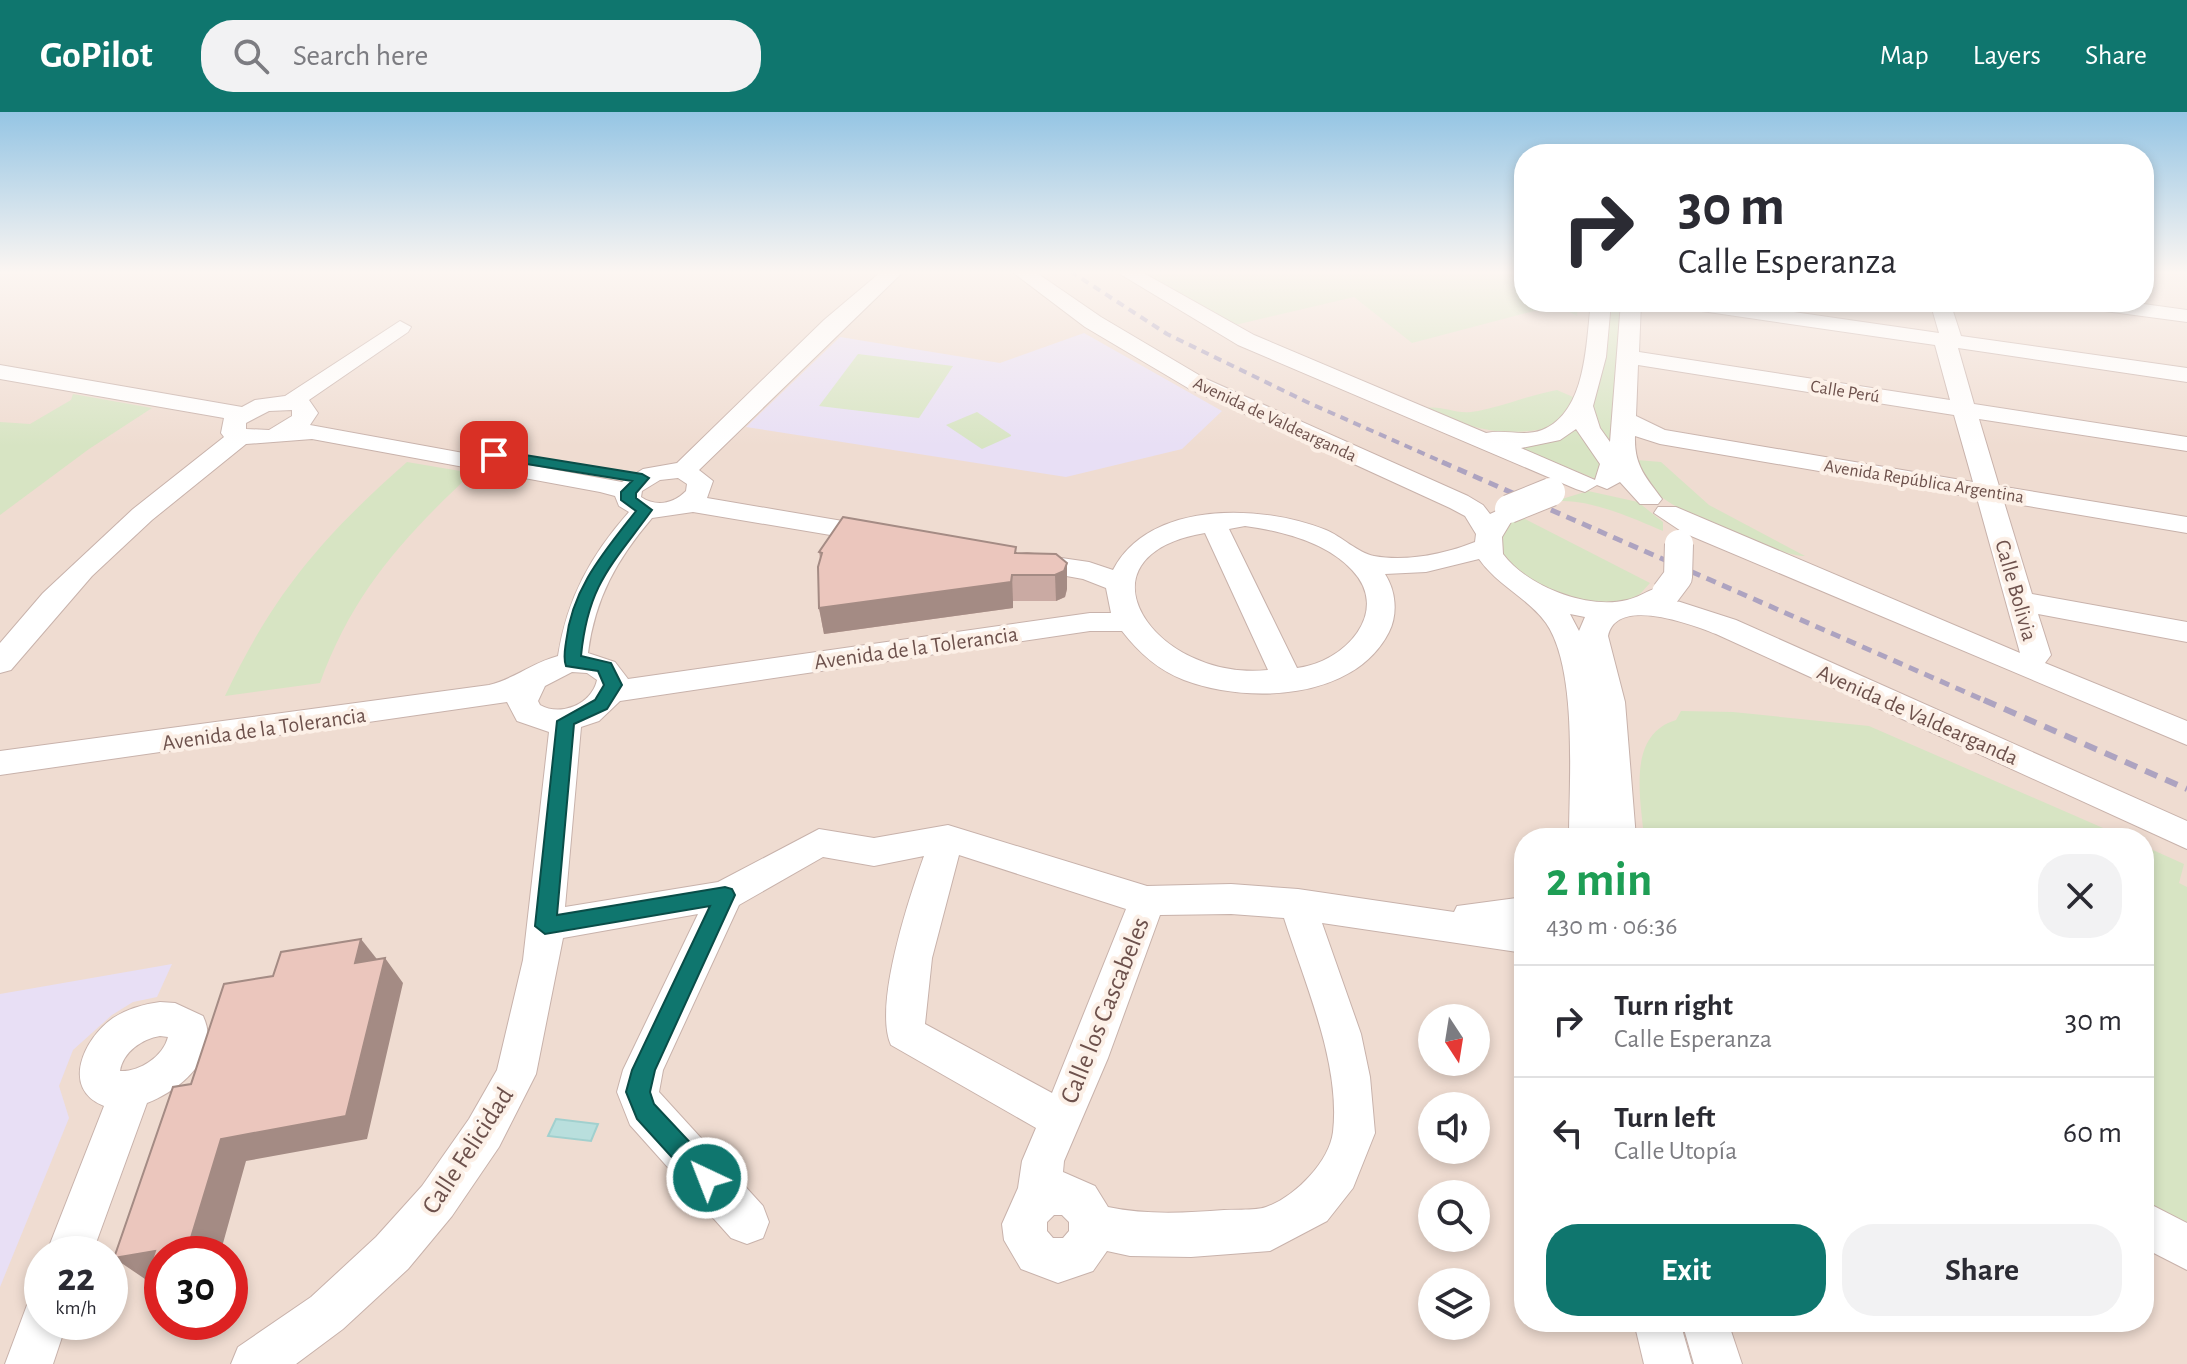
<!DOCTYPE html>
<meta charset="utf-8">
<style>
:root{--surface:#fff;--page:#f2f2f3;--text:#2b2b33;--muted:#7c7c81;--line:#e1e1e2;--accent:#0f766e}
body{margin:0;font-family:"Alegreya Sans",sans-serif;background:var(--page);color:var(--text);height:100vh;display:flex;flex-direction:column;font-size:30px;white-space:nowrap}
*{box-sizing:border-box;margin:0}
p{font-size:26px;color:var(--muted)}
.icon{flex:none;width:44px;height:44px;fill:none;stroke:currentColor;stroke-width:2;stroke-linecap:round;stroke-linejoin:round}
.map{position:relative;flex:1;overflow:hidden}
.panel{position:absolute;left:1514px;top:716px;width:640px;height:504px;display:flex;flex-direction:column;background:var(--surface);border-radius:32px;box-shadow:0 4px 12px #0003}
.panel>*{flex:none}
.guide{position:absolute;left:1514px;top:32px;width:640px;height:168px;border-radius:32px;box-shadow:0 4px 12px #0003;background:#fff;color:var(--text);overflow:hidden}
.needle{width:52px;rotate:168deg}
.tools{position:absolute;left:1418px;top:892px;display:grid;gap:16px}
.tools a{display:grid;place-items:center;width:72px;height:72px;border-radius:50%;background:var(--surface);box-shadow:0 4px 12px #0003;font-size:40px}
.speed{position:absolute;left:24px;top:1124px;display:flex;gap:16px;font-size:40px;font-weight:700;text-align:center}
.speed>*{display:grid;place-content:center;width:104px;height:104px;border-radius:50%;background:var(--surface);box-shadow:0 4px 12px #0003;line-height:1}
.speed small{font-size:20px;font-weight:400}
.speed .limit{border:12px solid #d22;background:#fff;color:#111}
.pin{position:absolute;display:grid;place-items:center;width:68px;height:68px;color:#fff;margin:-34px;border-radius:16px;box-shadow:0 4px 12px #0006}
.me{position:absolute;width:88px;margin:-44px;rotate:317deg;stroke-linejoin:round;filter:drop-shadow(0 0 6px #0008)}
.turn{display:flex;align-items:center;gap:28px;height:168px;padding:0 32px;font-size:36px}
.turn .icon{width:104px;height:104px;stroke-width:2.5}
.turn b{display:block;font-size:56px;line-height:68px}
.round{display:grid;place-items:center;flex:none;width:84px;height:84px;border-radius:32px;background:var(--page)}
.overview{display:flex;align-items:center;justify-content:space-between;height:136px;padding:0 32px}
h1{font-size:48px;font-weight:600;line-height:60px;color:#1e9e55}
.button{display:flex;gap:16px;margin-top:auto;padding:16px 32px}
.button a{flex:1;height:92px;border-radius:32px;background:var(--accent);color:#fff;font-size:32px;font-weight:600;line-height:92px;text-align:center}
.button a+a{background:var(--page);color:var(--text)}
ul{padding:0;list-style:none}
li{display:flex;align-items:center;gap:24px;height:112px;padding:0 32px;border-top:2px solid var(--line)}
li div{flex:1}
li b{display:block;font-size:30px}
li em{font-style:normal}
header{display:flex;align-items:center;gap:48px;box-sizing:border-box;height:112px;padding:0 40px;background:var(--accent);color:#fff}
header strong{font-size:38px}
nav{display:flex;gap:44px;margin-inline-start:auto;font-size:28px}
.search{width:560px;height:72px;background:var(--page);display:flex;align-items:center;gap:20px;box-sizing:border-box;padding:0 28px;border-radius:32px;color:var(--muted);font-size:30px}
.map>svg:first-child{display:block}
</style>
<header>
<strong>GoPilot</strong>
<div class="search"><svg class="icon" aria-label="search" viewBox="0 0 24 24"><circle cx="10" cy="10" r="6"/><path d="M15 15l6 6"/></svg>Search here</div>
<nav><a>Map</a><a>Layers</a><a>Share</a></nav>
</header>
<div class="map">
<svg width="2187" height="1252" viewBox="0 0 2187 1252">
<rect width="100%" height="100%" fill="#f9ebe2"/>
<!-- residential -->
<path fill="#efdcd1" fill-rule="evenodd" d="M 0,159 L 1524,159 L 1524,190 L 2144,190 L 2144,159 L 2187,159 L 2187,1252 L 0,1252 ZM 1524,726 L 2144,726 L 2144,1210 L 1524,1210 ZM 1432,906 L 1476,906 L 1476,950 L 1432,950 ZM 1432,994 L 1476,994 L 1476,1038 L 1432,1038 ZM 1432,1082 L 1476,1082 L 1476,1126 L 1432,1126 ZM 42,1142 L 110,1142 L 110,1210 L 42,1210 ZM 162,1142 L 230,1142 L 230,1210 L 162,1210 ZM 1432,1170 L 1476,1170 L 1476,1214 L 1432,1214 Z"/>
<!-- education -->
<g fill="#e8dff5">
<path d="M 1084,221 L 1222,299 L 1182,337 L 1066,365 L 746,315 L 840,225 L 1000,251 Z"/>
<path d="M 172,852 L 157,885 L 133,890 L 112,903 L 73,938 L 59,974 L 69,1006 L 0,1175 L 0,882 Z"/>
</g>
<!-- green -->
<g fill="#d7e4c3">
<path d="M 1141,159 L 1524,159 L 1524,190 L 1579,190 L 1577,204 L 1557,193 L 1412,231 L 1354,185 L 1235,213 Z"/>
<path d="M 1609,190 L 1625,190 L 1614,336 L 1608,336 L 1589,298 Z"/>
<path d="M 858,242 L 953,254 L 919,306 L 819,294 Z"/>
<path d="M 1557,278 L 1573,285 L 1572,293 L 1558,314 C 1502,327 1474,317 1422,297 C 1440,292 1453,302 1471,300 C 1500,296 1528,283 1557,278 Z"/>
<path d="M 73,282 L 152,296 L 89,337 L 0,403 L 0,310 L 30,312 L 71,288 Z"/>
<path d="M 977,300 L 1011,323 L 1011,324 L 982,337 L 946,313 Z"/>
<path d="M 1579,313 L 1605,355 L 1596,367 L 1510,332 Z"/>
<path d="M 1637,348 L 1661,350 L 1709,393 L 1805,444 C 1777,444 1669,398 1651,376 C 1644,369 1641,357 1637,348 Z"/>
<path d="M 407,350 L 472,361 C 403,426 353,480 320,571 L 225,584 C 273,482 323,424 407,350 Z"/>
<path d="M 1588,379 L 1638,390 L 1663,410 L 1663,419 C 1632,406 1549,366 1525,407 L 1650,471 L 1640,482 L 1629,488 L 1592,491 L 1534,475 L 1500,441 L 1502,418 L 1526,398 Z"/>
<path d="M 1681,599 L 1733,600 L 1869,614 L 2126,726 L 1644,726 C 1641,687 1626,623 1676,608 Z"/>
<path d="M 2144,734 L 2184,752 L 2179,771 L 2187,775 L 2187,1120 L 2144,1095 Z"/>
</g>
<!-- water -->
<path fill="#b9dfdd" stroke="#a1d0ce" stroke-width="2" d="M 556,1007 L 598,1012 L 591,1029 L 548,1024 Z"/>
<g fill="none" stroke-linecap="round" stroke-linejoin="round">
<defs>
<g id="minor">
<path d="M 882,159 L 904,159 L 699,358 L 713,369 L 707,386 L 878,415 L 887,417 L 891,423 L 887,429 L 878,431 L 693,400 L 652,406 C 617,447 595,486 588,541 L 615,550 L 628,567 L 1090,501 L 1111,501 L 1106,476 L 1083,467 L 1017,455 L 1013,449 L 1017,443 L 1027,441 L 1089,450 L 1113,458 C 1149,388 1262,392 1326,418 C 1341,424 1358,441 1374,444 C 1406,450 1445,442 1475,430 L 1476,422 L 1465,404 L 1450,396 L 1188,276 L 1085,215 L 1011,159 L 1034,159 L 1101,205 L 1204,266 L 1468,384 L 1483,393 L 1490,402 L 1501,397 L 1510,399 L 1514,405 L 1502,425 L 1503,442 C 1527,474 1587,498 1627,488 C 1645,484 1655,471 1674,476 L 1678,482 L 1674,488 L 1736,508 L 2187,709 L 2187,737 L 1716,522 C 1691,512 1616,484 1608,524 L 1625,590 L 1636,726 L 1569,726 C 1569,670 1578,557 1546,511 C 1528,486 1497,473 1479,447 L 1426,460 L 1385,462 C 1396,479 1398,502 1389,520 C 1354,589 1247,592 1184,568 C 1158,558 1139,541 1122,519 L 1090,519 L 620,589 L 599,609 L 581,615 L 565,795 L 718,770 L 819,717 L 874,726 L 948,713 L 1147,774 L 1231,772 L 1298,777 L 1454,800 L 1457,794 L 1524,785 L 1524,841 L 1322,811 L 1361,922 L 1370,965 L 1375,1021 L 1353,1076 L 1327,1109 L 1270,1139 L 1191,1145 L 1130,1144 L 1107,1139 L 1093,1159 L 1058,1171 L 1021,1157 L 1004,1128 L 1002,1112 L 1018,1076 L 1022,1049 L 1036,1016 L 891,933 C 873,894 909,786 924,744 L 874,754 L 823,745 L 739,793 L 663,958 L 659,980 L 763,1094 L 769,1110 L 763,1126 L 747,1132 L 731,1126 L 630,1013 L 617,980 L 623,958 L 698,802 L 563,826 L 536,962 L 499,1035 L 452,1104 L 408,1157 L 343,1217 L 296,1252 L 231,1252 L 238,1235 L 311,1185 L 376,1125 L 422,1074 L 469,1007 L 497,958 L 523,848 L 549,620 L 517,609 L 507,590 L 0,663 L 0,639 L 489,573 C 516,566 532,551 558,544 C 567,486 591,443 629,400 L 619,394 L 615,384 L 600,380 L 312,327 L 246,332 L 152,408 L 92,464 L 11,558 L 0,561 L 0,531 L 43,481 L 133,397 L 224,325 L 221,321 L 224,306 L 0,267 L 0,253 L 242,295 L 255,288 L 285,284 L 400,209 L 411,215 L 408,220 L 309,288 L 318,301 L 310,313 L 622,370 L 643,357 L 677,351 L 824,208 ZM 292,298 L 292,304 L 269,318 L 246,317 L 246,311 L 269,299 ZM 678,366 L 687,372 L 686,379 C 673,392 656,395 641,385 L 642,379 L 660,368 ZM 1245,414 C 1281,419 1326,430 1352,458 C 1392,500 1344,551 1297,556 L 1229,417 ZM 1205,421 L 1268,558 C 1155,570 1068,444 1205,421 ZM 1570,502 L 1585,505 L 1579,519 ZM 572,560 L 587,561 L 597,568 C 592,592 561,605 540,593 L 538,589 L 545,574 ZM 959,743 L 1126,797 L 1052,981 L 925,912 L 932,846 ZM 1231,802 L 1284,806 C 1304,869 1341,952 1333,1020 C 1329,1050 1295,1085 1266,1095 C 1254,1099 1237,1097 1224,1098 C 1185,1101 1146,1103 1108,1095 L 1095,1074 L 1063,1060 L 1064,1049 L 1108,946 L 1160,803 ZM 1054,1103 L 1062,1103 L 1069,1110 L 1069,1119 L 1063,1126 L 1053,1126 L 1047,1119 L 1047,1110 Z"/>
<path d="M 1115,159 L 1140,159 L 1254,223 L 1486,321 C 1505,317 1524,325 1542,318 C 1587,300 1586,230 1591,190 L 1611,190 L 1606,245 L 1593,294 L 1600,316 L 1610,330 L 1621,190 L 1641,190 L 1639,240 L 1950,288 L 1935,233 L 1681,196 L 1671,190 L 1725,190 L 1939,221 L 1930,190 L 1950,190 L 1961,224 L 2187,256 L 2187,270 L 1958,236 L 1974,292 L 2187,325 L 2187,339 L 1979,307 L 1999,374 L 2187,405 L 2187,421 L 2004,390 L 2032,482 L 2187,510 L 2187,530 L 2038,502 L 2051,543 L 2045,551 L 2187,609 L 2187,633 L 1684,421 L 1654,401 L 1658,395 L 1676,395 L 2020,541 L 1977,386 L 1660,332 L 1635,324 C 1634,354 1646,365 1662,387 L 1658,392 L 1640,392 L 1620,370 L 1607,377 L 1597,373 L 1585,380 L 1576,377 L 1238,233 ZM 1638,253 L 1954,303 L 1973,370 L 1665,318 L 1636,304 ZM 1576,317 L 1600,352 L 1595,368 L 1521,336 L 1560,328 Z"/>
<path d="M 2072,190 L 2129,190 L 2187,198 L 2187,210 L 2082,196 Z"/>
<path d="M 160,890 L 175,891 L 203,904 C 222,944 180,978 147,991 L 92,1142 L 46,1142 L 104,994 C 60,977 84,926 113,906 C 127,897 144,892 160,890 ZM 160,924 L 168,925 C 163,945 139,960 120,959 C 123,940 142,927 160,924 Z"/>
<path d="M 2144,1089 L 2187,1111 L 2187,1158 L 2144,1136 Z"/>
<path d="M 42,1187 L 42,1210 L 67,1210 L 53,1252 L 5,1252 L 27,1193 Z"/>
<path d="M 1634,1210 L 1680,1210 L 1692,1252 L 1644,1252 Z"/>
<path d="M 1682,1210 L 1728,1210 L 1742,1252 L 1694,1252 Z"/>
</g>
</defs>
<!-- minor casing -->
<use href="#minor" stroke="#c8b2ab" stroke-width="2"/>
<!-- minor -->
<use href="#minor" fill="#fff" fill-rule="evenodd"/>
<!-- rail-far2 -->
<path stroke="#ada3c0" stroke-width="4" stroke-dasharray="8 6" stroke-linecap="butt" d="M 1070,159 L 1167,222 L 1309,291 L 1447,352"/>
<!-- rail-far1 -->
<path stroke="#ada3c0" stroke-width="5" stroke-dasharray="10 7" stroke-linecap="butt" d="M 1442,350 L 1988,590"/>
<!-- rail -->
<path stroke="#ada3c0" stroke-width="6" stroke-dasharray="13 9" stroke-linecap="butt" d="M 1984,588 L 2187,677"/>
<defs>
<g id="minor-bridge">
<path d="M 1509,397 L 1551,380"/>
<path d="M 1666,481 L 1678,465 L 1679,432"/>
</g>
</defs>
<!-- minor-bridge casing -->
<use href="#minor-bridge" stroke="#c8b2ab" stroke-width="30" stroke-linecap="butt"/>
<!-- minor-bridge -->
<use href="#minor-bridge" stroke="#fff" stroke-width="28"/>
</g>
<!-- wall -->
<path fill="#caaaa3" d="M 819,440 L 1016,441 L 1067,451 L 1067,477 L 1065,485 L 1056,489 L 1013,489 L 1013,496 L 824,522 L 819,496 L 820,447 Z"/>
<!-- shaded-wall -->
<g fill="#a48b84">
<path d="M 1067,451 L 1067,477 L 1065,485 L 1056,489 L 1055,463 Z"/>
<path d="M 1012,463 L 1013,489 L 1013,496 L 824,522 L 819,496 Z"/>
<path d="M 361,827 L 380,851 L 355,851 Z"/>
<path d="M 385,846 L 403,871 L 367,1027 L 246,1049 L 220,1142 L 186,1142 L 221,1027 Z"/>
<path d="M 155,1139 L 162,1144 L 162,1173 L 151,1165 L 145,1167 L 114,1146 Z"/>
</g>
<!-- building -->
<g fill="#ebc6bd" stroke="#a48b84" stroke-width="2">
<path d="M 843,405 L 1016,435 L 1015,441 L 1056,442 L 1067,451 L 1064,459 L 1055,463 L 1012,463 L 1011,470 L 819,496 L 818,455 L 822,441 L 819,440 Z"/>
<path d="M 361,827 L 355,851 L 385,846 L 346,1004 L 221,1027 L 186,1142 L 162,1142 L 162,1160 L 147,1163 L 155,1139 L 114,1146 L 173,975 L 191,972 L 224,872 L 273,864 L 281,840 Z"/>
</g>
<!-- sky -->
<linearGradient id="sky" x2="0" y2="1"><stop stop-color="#95c5e4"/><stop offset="0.48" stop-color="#fcf6f2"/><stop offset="1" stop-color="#fcf6f2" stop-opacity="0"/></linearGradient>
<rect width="2187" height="334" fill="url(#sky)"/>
<!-- route -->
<path fill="#0f766e" stroke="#0a4d48" stroke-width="2" d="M 494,338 L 642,362 L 649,366 L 636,381 L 636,386 L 652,398 C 612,453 588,472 581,544 L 611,551 L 622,573 L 607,597 L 574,612 L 557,803 L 725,775 L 732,777 L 735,783 L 655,958 L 650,980 L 654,992 L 715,1057 L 719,1066 L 715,1074 L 707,1078 L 698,1074 L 637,1007 L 626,980 L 632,958 L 710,794 L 545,822 L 535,814 L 557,609 L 595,588 L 604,573 L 598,559 L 566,554 C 563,546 565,538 566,530 C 572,476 604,440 636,399 L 621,388 L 621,380 L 632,369 L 489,346 L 489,340 Z"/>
<g text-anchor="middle" stroke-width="8" stroke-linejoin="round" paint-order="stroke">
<!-- far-street labels -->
<g font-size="18" fill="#6d514c" stroke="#fcf0e7">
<text transform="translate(1845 279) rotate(9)" y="6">Calle Perú</text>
<text transform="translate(1275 307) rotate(25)" y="6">Avenida de Valdearganda</text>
<text transform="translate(1924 369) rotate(9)" y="6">Avenida República Argentina</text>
</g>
<!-- street labels -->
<g font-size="22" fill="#6d514c" stroke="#fcf0e7">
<text transform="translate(2017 478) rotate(74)" y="8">Calle Bolivia</text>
<text transform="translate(916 535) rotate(-8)" y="8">Avenida de la Tolerancia</text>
<text transform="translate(1918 602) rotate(24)" y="8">Avenida de Valdearganda</text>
<text transform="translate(264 616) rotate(-8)" y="8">Avenida de la Tolerancia</text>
</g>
<!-- near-street labels -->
<g font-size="26" fill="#6d514c" stroke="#fcf0e7">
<text transform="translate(1104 898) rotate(-68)" y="9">Calle los Cascabeles</text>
<text transform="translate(467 1038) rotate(-57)" y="9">Calle Felicidad</text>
</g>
</g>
</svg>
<div class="tools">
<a><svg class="needle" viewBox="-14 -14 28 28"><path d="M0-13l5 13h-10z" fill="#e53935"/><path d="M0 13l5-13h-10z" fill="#7c7c81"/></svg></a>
<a><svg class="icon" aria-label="sound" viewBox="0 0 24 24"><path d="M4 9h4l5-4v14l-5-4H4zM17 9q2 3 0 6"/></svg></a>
<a><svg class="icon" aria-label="search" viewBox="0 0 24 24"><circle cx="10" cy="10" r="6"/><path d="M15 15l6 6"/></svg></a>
<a><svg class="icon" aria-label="layers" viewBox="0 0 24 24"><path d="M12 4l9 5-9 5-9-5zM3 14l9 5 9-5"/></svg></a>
</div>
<div class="speed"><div>22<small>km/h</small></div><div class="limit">30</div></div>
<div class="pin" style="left:494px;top:343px;background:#d93025"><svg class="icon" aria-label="arrive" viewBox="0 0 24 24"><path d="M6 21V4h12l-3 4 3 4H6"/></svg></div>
<svg class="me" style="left:707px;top:1066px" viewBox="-20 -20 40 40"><circle r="17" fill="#0f766e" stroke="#fff" stroke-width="3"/><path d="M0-11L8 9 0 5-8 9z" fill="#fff"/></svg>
<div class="guide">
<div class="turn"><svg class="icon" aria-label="right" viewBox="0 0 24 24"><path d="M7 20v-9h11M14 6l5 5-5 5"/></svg><div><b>30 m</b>Calle Esperanza</div></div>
</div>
<section class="panel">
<div class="overview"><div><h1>2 min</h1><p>430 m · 06:36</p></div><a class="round"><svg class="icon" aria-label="close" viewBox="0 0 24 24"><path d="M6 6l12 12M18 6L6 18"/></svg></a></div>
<ul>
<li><svg class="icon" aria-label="right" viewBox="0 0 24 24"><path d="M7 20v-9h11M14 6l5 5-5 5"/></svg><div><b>Turn right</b><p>Calle Esperanza</p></div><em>30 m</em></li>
<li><svg class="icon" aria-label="left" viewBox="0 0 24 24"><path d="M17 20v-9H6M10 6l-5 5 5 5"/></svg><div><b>Turn left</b><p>Calle Utopía</p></div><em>60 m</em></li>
</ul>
<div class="button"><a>Exit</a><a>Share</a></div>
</section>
</div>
